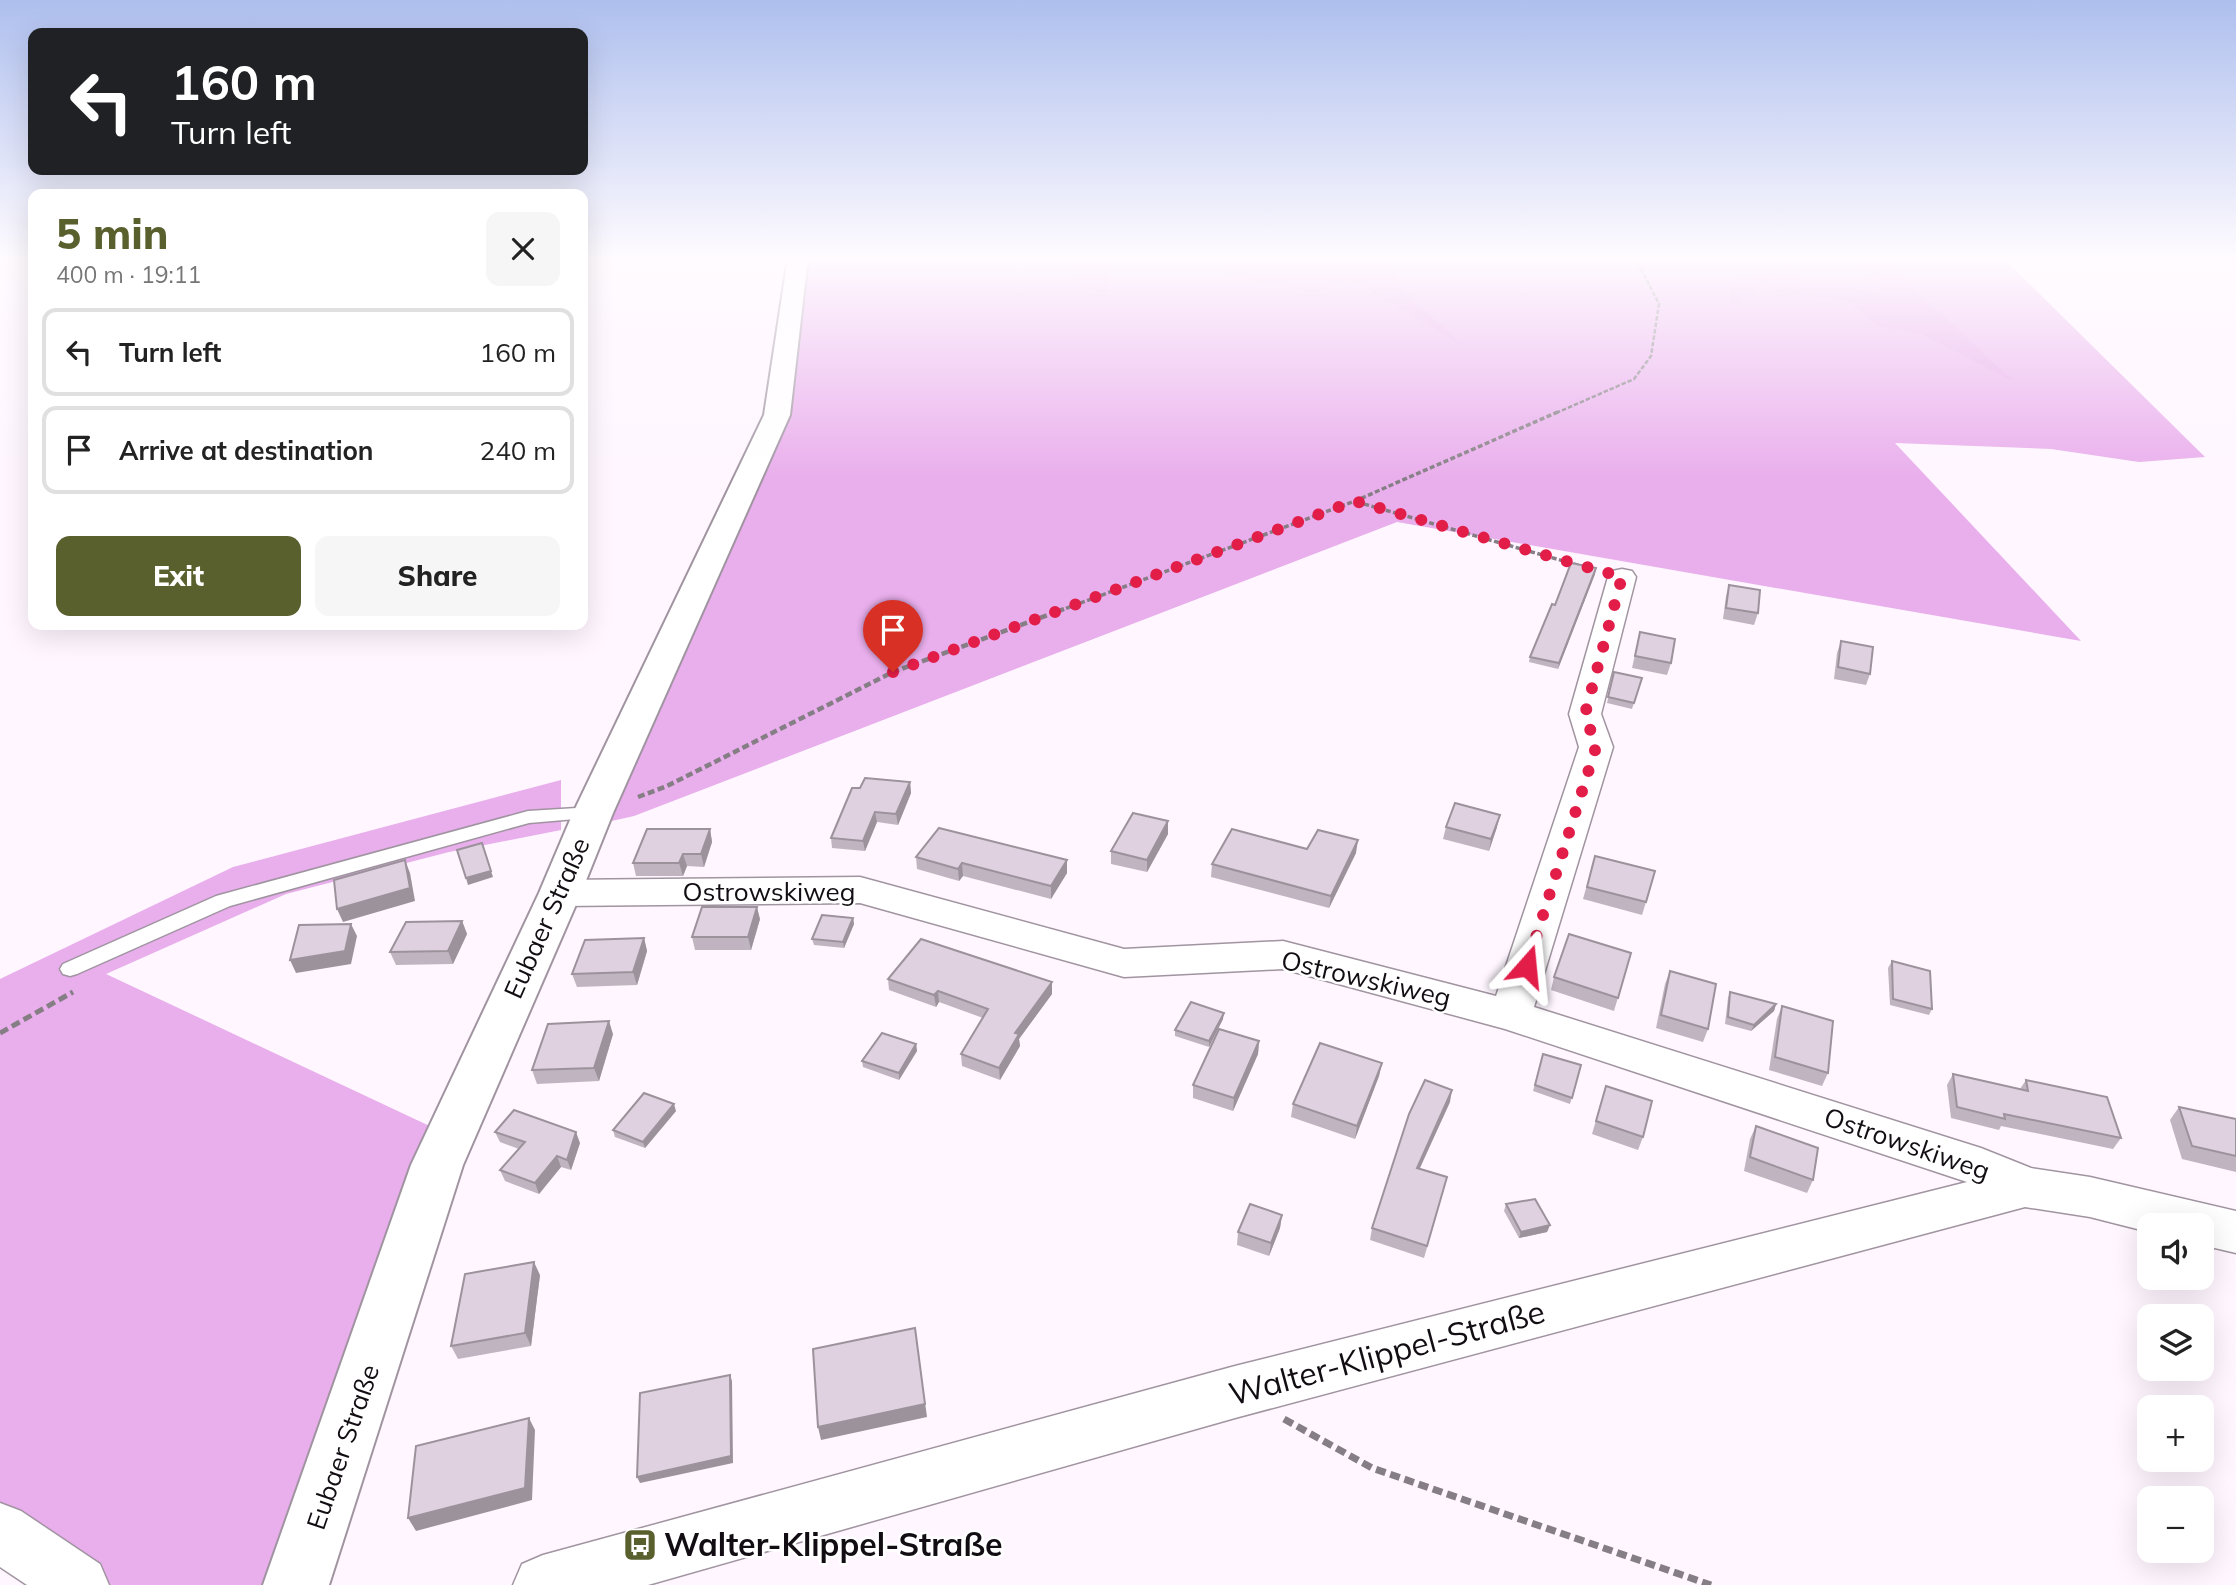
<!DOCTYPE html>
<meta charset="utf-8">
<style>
:root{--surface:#fff;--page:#f6f6f6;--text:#222;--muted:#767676;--line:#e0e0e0;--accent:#595f2d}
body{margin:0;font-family:Mulish,sans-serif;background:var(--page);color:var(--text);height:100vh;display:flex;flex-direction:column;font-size:26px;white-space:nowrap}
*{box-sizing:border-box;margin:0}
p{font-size:23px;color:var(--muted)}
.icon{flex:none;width:38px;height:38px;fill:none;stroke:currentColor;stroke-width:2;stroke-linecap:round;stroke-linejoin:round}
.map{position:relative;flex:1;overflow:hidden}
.side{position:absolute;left:28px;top:189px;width:560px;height:441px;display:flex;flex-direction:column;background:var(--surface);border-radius:14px;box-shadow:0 7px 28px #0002}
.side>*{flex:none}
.banner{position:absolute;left:28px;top:28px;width:560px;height:147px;border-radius:14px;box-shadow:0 7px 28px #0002;background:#202124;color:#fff;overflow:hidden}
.tools{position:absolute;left:2137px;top:1213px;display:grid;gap:14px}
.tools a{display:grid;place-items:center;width:77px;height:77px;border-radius:14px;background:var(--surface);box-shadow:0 7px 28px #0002;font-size:35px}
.pin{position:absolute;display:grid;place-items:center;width:60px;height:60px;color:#fff;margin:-72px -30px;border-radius:50% 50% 50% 0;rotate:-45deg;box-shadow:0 0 7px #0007}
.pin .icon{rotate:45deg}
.me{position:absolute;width:77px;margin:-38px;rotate:18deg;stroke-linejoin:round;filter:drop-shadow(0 0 5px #0008)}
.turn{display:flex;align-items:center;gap:24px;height:147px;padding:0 28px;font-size:32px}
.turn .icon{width:91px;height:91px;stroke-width:2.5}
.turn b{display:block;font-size:49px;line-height:60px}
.round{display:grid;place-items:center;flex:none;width:74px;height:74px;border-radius:14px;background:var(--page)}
.summary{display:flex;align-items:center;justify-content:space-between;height:119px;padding:0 28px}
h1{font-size:42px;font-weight:800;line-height:52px;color:var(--accent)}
.button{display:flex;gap:14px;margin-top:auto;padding:14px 28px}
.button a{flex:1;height:80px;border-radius:14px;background:var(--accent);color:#fff;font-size:28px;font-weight:800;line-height:80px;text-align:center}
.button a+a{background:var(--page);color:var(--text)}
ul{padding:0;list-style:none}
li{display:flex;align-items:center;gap:21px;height:88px;margin:0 14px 10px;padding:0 14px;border:4px solid var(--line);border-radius:14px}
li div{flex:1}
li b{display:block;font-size:26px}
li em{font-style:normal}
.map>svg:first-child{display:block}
</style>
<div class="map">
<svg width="2236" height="1585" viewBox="0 0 2236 1585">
<rect width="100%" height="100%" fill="#fff6ff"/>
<!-- green -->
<g fill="#e9aeec">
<path d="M 808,257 L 2002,257 L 2205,457 L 2139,462 L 2051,449 L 1895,443 L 2081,641 L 1397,522 L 634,816 L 607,822 L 785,423 Z"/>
<path d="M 561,780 L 561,830 L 449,852 L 286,894 L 106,974 L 436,1129 L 294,1585 L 95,1585 L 0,1526 L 0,979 L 233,867 Z"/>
</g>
<!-- forest -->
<g fill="#e5a6e8">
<path d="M 1078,257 L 1109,257 L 1108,293 L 1079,287 Z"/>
<path d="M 1230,257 L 1388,257 L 1399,284 L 1459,343 L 1352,280 L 1311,293 L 1226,274 Z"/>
<path d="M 1847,257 L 1881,257 L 2013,381 L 1921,334 L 1878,326 L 1846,300 L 1779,292 L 1763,285 L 1732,307 L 1728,282 L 1793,270 L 1806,286 L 1849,286 L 1877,295 L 1884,285 Z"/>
</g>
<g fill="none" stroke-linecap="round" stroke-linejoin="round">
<defs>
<path id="service" d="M 593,807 L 599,809 L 602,813 L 599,817 L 529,823 L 230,906 L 77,974 L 70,976 L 63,974 L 60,969 L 63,964 L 216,896 L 528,811 Z"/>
<g id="minor">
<path d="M 1622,569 L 1632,571 L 1636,577 L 1601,714 L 1613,747 L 1534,1007 L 1981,1148 L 2031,1168 L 2090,1177 L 2236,1211 L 2236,1253 L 2202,1245 L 2202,1225 L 2149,1225 L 2149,1232 L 2090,1217 L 2025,1207 L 1235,1418 L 648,1585 L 513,1585 L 522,1564 L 543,1555 L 1235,1366 L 1967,1182 L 1505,1029 L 1283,969 L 1124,977 L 860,903 L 560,906 L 547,902 L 541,893 L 547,884 L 560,880 L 860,877 L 1124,949 L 1283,941 L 1496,996 L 1579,747 L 1569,714 L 1608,577 L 1612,571 Z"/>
<path d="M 0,1503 L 21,1511 L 100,1564 L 109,1585 L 27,1585 L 0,1567 Z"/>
</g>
<path id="tertiary" d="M 788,257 L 808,257 L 790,415 L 613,813 L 581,893 L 463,1165 L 329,1585 L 263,1585 L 411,1165 L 539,893 L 573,813 L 764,415 Z"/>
</defs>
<!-- service casing -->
<use href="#service" stroke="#a094a1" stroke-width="3"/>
<!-- minor casing -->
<use href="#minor" stroke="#a094a1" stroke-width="3"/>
<!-- tertiary casing -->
<use href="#tertiary" stroke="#a094a1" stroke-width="4"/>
<!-- path-far4 -->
<path stroke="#857e85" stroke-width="2.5" stroke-dasharray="4.5 2" stroke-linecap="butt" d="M 1556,413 L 1634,379 L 1651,356 L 1659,304 L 1635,257"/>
<!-- path-far3 -->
<g stroke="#857e85" stroke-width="3.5" stroke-dasharray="5 2.5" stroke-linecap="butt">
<path d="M 1357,502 L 1581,566"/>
<path d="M 1059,611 L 1355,501 L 1560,411"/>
</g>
<!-- path-far2 -->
<path stroke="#857e85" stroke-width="4.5" stroke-dasharray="7 3.5" stroke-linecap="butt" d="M 638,797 L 667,786 L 893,672 L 1064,609"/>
<!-- path-far1 -->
<path stroke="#857e85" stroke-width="5" stroke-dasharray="9 4.5" stroke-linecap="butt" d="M 0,1033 L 73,992"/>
<!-- path -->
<path stroke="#857e85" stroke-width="7" stroke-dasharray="10 5" stroke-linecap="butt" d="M 1284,1419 L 1372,1468 L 1711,1585"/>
<!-- service -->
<use href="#service" fill="#fff" fill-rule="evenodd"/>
<!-- minor -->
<use href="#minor" fill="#fff" fill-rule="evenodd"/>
<!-- tertiary -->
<use href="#tertiary" fill="#fff" fill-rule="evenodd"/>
</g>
<!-- wall -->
<g fill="#c0b4c0">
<path d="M 1595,574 L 1558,669 L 1529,662 L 1530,657 L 1555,605 Z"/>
<path d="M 1729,585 L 1758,613 L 1754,625 L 1723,619 L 1726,596 Z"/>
<path d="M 1640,632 L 1671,663 L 1667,675 L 1632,668 Z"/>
<path d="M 1841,641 L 1870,674 L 1866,685 L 1834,679 L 1837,653 Z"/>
<path d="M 1614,672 L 1642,678 L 1632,709 L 1607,703 Z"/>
<path d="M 910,782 L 911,793 L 898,825 L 877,822 L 865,851 L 832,848 L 831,838 L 860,788 Z"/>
<path d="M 1168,821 L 1168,834 L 1147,872 L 1111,864 L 1111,851 Z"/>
<path d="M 1446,827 L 1497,827 L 1489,851 L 1443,839 Z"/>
<path d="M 710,829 L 712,842 L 704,867 L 687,866 L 683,876 L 636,876 L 633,863 Z"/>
<path d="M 1307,849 L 1356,853 L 1329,908 L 1211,877 L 1212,864 Z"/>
<path d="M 1595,856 L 1646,902 L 1642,915 L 1583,899 Z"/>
<path d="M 916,857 L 1067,860 L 1067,873 L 1051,899 L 963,876 L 959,881 L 917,869 Z"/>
<path d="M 853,918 L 854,924 L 844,948 L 814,945 L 812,939 Z"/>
<path d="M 760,919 L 751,950 L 695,950 L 692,937 Z"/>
<path d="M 462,921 L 467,934 L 453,964 L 396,965 L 390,952 Z"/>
<path d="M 644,938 L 647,951 L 637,985 L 577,987 L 572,974 Z"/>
<path d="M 1631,953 L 1614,1011 L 1551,990 L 1554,977 Z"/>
<path d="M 1892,961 L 1932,1009 L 1929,1015 L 1890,1005 L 1888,968 Z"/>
<path d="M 1670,971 L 1708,1029 L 1703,1042 L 1656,1028 L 1665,984 Z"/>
<path d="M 888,979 L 1052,982 L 1052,994 L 1019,1039 L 1020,1046 L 1000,1080 L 962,1066 L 961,1054 L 983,1018 L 939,1002 L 936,1007 L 889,990 Z"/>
<path d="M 1730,992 L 1776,1004 L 1774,1011 L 1751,1031 L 1725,1024 L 1728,998 Z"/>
<path d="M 1782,1006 L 1828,1073 L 1822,1086 L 1769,1070 L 1777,1019 Z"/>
<path d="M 1223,1019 L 1209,1047 L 1175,1036 L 1175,1030 Z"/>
<path d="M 613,1034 L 599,1081 L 537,1084 L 532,1070 Z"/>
<path d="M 1259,1041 L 1258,1054 L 1233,1111 L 1193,1098 L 1193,1085 Z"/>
<path d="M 916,1044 L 917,1051 L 899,1080 L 863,1067 L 862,1061 Z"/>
<path d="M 1543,1054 L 1581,1065 L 1570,1104 L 1533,1091 Z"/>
<path d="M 1382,1063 L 1379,1076 L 1355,1139 L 1291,1117 L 1293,1104 Z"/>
<path d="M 1953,1074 L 2020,1089 L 2026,1080 L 2121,1138 L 2113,1149 L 2001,1126 L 1999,1130 L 1951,1118 L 1947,1085 Z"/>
<path d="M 1606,1086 L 1643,1137 L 1638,1150 L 1592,1134 Z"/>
<path d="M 1450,1102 L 1419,1168 L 1444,1189 L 1424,1258 L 1370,1240 L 1372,1228 Z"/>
<path d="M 2179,1107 L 2236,1119 L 2236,1172 L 2182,1159 L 2170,1120 Z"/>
<path d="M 676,1111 L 645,1148 L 615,1137 L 613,1130 Z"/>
<path d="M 1756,1126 L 1813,1180 L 1807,1193 L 1744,1171 L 1750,1139 Z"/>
<path d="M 495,1132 L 580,1143 L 571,1170 L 561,1167 L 539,1194 L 505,1181 L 500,1170 L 519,1149 L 500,1142 Z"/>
<path d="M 1506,1204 L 1550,1225 L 1547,1232 L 1519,1238 L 1504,1211 Z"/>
<path d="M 1282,1215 L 1280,1228 L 1269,1256 L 1237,1245 L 1238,1232 Z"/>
<path d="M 540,1275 L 531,1346 L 458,1359 L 451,1346 Z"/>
</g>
<!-- shaded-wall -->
<g fill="#9c929c">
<path d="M 1596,568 L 1595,574 L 1558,669 L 1559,663 Z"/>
<path d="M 910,782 L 911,793 L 898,825 L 896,814 Z"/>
<path d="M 875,812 L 877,822 L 865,851 L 863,841 Z"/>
<path d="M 1500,815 L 1497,827 L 1489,851 L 1491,839 Z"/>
<path d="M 1168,821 L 1168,834 L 1147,872 L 1147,860 Z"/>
<path d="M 710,829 L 712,842 L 704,867 L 701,854 Z"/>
<path d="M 1358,840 L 1356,853 L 1329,908 L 1331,896 Z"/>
<path d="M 482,843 L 493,877 L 468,885 L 466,878 Z"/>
<path d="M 683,854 L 687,866 L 683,876 L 679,863 Z"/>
<path d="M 405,860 L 410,873 L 415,901 L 343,922 L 337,909 Z"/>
<path d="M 1067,860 L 1067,873 L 1051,899 L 1051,886 Z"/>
<path d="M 962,863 L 963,876 L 959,881 L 958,869 Z"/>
<path d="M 757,907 L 760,919 L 751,950 L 748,937 Z"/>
<path d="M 853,918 L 854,924 L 844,948 L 843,942 Z"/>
<path d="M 462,921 L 467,934 L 453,964 L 448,951 Z"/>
<path d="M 351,924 L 357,936 L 351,964 L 296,973 L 290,960 Z"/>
<path d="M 644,938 L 647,951 L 637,985 L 633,972 Z"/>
<path d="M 1052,982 L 1052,994 L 1019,1039 L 1020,1046 L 1000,1080 L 999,1068 L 1015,1033 Z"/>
<path d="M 938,991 L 939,1002 L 936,1007 L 934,995 Z"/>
<path d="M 1776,1004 L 1774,1011 L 1751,1031 L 1754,1025 Z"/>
<path d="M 1224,1013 L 1223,1019 L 1209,1047 L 1209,1041 Z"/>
<path d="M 609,1021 L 613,1034 L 599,1081 L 594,1068 Z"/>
<path d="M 1259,1041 L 1258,1054 L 1233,1111 L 1234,1098 Z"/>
<path d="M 916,1044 L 917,1051 L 899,1080 L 899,1073 Z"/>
<path d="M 1382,1063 L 1379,1076 L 1355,1139 L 1357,1126 Z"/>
<path d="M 1452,1090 L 1450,1102 L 1415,1179 L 1417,1168 Z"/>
<path d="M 674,1104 L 676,1111 L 645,1148 L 643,1142 Z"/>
<path d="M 576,1132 L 580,1143 L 571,1170 L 567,1160 Z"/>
<path d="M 557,1156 L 561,1167 L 539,1194 L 535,1183 Z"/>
<path d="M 1282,1215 L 1280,1228 L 1269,1256 L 1271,1243 Z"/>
<path d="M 1550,1225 L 1547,1232 L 1519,1238 L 1521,1232 Z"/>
<path d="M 534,1262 L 540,1275 L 531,1346 L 525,1333 Z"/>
<path d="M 915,1328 L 927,1417 L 821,1440 L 818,1427 Z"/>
<path d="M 730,1375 L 732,1381 L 733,1463 L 640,1483 L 637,1477 Z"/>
<path d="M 529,1418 L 535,1430 L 532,1500 L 416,1531 L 408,1518 Z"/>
</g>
<!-- building -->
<g fill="#dfd1df" stroke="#9c929c" stroke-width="2">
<path d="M 1571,563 L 1596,568 L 1559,663 L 1530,657 L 1552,604 L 1555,605 Z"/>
<path d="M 1729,585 L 1760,590 L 1758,613 L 1726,608 Z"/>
<path d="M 1640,632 L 1675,639 L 1671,663 L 1635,656 Z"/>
<path d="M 1841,641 L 1873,647 L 1870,674 L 1838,667 Z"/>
<path d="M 1614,672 L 1642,678 L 1634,703 L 1608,697 Z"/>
<path d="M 865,778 L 910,782 L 896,814 L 875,812 L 863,841 L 831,838 L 852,788 L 860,788 Z"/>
<path d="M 1455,803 L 1500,815 L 1491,839 L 1446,827 Z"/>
<path d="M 1133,813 L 1168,821 L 1147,860 L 1111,851 Z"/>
<path d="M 939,828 L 1067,860 L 1051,886 L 962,863 L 958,869 L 916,857 Z"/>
<path d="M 647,829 L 710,829 L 701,854 L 683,854 L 679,863 L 633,863 Z"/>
<path d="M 1232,829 L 1307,849 L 1318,830 L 1358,840 L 1331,896 L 1212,864 Z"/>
<path d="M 482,843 L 491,871 L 466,878 L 457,850 Z"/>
<path d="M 1595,856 L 1655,871 L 1646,902 L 1587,887 Z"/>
<path d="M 405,860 L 410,888 L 337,909 L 334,880 Z"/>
<path d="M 702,907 L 757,907 L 748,937 L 692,937 Z"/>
<path d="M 822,915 L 853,918 L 843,942 L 812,939 Z"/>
<path d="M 462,921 L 448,951 L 390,952 L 406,922 Z"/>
<path d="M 351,924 L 345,951 L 290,960 L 299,925 Z"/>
<path d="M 1569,934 L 1631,953 L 1618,998 L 1554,977 Z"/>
<path d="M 644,938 L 633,972 L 572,974 L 585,940 Z"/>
<path d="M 921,939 L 1052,982 L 1015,1033 L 1019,1034 L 999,1068 L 961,1054 L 988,1009 L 938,991 L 934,995 L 888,979 Z"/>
<path d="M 1892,961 L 1930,971 L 1932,1009 L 1893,999 Z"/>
<path d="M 1670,971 L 1716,984 L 1708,1029 L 1661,1015 Z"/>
<path d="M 1730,992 L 1776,1004 L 1754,1025 L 1728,1017 Z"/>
<path d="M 1191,1002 L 1224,1013 L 1209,1041 L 1175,1030 Z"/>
<path d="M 1782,1006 L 1833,1021 L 1828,1073 L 1775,1057 Z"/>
<path d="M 609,1021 L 594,1068 L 532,1070 L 548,1024 Z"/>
<path d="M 1219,1029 L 1259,1041 L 1234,1098 L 1193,1085 Z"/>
<path d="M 882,1033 L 916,1044 L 899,1073 L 862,1061 Z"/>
<path d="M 1320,1043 L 1382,1063 L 1357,1126 L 1293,1104 Z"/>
<path d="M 1543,1054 L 1581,1065 L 1572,1098 L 1535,1085 Z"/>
<path d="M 1953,1074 L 2028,1091 L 2026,1080 L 2107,1097 L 2121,1138 L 2004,1114 L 2005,1119 L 1957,1107 Z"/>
<path d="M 1425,1080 L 1452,1090 L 1417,1168 L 1447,1177 L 1427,1246 L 1372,1228 L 1409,1114 Z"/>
<path d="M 1606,1086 L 1652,1101 L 1643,1137 L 1596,1121 Z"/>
<path d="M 644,1093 L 674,1104 L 643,1142 L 613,1130 Z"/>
<path d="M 2179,1107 L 2236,1119 L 2236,1156 L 2192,1146 Z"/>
<path d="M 514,1110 L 576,1132 L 567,1160 L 557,1156 L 535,1183 L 500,1170 L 525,1142 L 495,1132 Z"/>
<path d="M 1756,1126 L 1818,1148 L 1813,1180 L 1750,1157 Z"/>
<path d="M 1535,1199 L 1550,1225 L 1521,1232 L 1506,1204 Z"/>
<path d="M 1250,1204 L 1282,1215 L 1271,1243 L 1238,1232 Z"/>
<path d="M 534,1262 L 525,1333 L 451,1346 L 465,1274 Z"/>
<path d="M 915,1328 L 925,1404 L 818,1427 L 813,1349 Z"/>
<path d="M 730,1375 L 731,1456 L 637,1477 L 640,1393 Z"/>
<path d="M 529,1418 L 525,1488 L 408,1518 L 416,1446 Z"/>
</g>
<!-- sky -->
<linearGradient id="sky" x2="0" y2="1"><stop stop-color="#aebfee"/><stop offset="0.54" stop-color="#fffbff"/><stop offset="1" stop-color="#fffbff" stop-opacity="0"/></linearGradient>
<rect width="2236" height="479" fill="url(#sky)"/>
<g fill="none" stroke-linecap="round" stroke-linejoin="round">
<!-- route -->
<path stroke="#e11d48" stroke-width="12" stroke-dasharray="0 21.6" d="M 893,672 L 1355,501 L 1622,577 L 1585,714 L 1596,747 L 1527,966"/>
</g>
<!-- icons -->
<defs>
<symbol id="bus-square" viewBox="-11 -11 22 22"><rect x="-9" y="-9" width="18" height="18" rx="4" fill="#595f2d" stroke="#fff"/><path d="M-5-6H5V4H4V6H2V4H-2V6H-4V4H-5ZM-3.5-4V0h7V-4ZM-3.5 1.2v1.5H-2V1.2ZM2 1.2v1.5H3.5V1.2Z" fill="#fff"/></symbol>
</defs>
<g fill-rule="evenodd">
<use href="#bus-square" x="621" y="1526" width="38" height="38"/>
</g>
<g text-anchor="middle" stroke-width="5" stroke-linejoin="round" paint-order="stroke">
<!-- street labels -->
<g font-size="26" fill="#120d12" stroke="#fff">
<text x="769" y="901">Ostrowskiweg</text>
<text transform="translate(547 918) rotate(-66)" y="9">Eubaer Straße</text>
<text transform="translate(1366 979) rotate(13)" y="9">Ostrowskiweg</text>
<text transform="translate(1907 1144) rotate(19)" y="9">Ostrowskiweg</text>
<text transform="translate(343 1447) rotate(-71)" y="9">Eubaer Straße</text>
</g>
<!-- near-street labels -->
<g font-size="32" fill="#120d12" stroke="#fff">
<text transform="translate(1387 1353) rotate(-15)" y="11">Walter-Klippel-Straße</text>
</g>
<!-- near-poi labels -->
<g font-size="32" font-weight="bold" fill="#120d12" stroke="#fff" text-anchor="start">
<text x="664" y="1556">Walter-Klippel-Straße</text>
</g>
</g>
</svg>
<div class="tools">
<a><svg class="icon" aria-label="sound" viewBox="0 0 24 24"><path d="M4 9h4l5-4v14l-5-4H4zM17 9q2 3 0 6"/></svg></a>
<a><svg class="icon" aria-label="layers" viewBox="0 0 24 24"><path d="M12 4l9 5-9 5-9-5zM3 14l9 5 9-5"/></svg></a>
<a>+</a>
<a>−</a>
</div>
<div class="pin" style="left:893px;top:672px;background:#d93025"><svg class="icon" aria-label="arrive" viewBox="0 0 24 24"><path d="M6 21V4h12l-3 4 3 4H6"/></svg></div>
<svg class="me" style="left:1527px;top:966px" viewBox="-20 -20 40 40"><path d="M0-17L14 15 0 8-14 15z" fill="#e11d48" stroke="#fff" stroke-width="4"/></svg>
<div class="banner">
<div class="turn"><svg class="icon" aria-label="left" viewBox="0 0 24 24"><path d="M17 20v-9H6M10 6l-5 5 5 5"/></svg><div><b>160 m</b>Turn left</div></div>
</div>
<section class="side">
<div class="summary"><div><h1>5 min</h1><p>400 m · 19:11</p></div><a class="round"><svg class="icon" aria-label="close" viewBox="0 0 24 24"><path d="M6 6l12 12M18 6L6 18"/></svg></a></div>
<ul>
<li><svg class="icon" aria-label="left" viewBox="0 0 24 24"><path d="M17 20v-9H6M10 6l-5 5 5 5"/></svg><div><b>Turn left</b></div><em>160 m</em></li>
<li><svg class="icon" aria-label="arrive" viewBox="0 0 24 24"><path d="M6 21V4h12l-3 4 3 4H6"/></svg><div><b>Arrive at destination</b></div><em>240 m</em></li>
</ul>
<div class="button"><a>Exit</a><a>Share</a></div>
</section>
</div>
